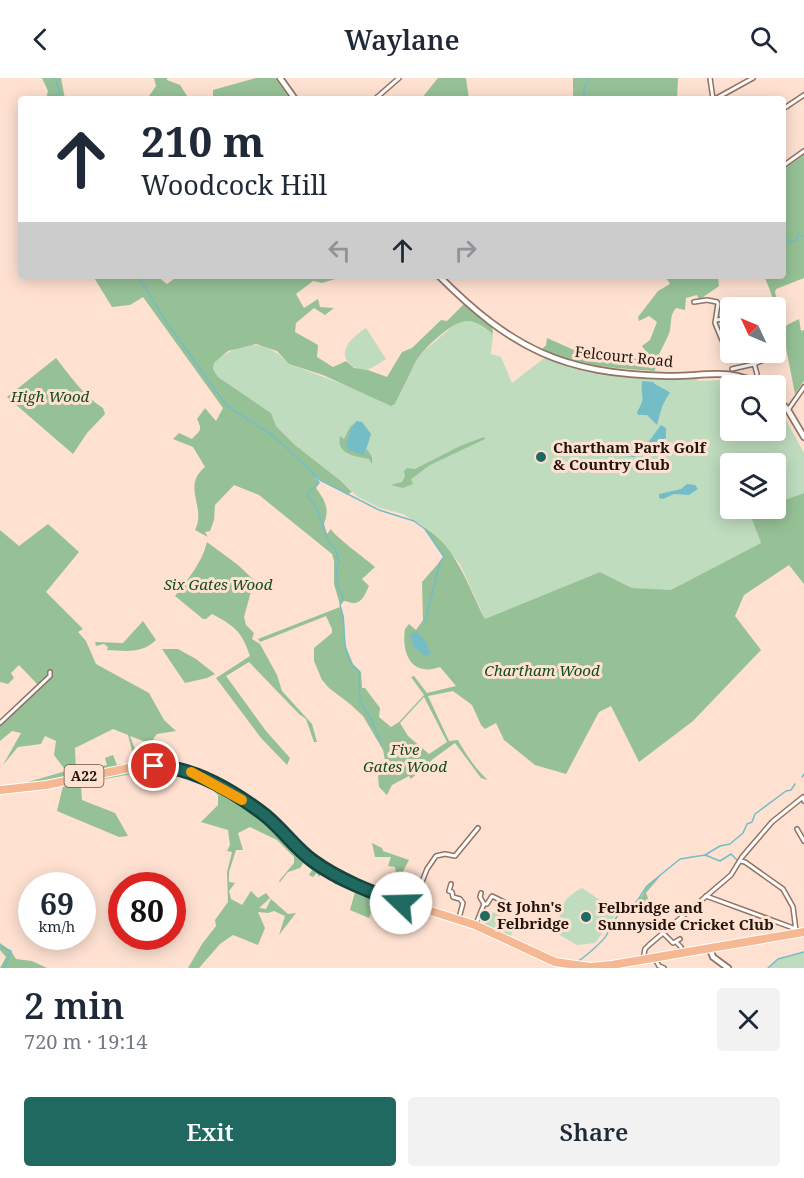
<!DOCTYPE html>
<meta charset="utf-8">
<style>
:root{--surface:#fff;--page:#f2f2f3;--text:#1f2937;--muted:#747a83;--accent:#206961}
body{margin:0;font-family:"Noto Serif",serif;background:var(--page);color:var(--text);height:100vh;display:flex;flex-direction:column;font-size:22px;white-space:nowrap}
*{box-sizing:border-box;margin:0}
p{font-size:20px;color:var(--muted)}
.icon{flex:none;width:33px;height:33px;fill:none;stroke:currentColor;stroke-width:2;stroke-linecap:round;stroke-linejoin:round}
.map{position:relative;height:890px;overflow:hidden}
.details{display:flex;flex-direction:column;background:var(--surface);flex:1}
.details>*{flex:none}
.banner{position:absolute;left:18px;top:18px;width:768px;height:183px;border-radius:6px;box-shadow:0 3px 15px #0003;background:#fff;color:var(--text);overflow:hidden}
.needle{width:39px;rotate:314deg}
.controls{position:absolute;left:720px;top:219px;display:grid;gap:12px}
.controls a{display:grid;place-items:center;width:66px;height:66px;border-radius:6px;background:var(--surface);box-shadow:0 3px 15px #0003;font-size:30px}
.speed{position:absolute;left:18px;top:794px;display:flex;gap:12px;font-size:30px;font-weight:700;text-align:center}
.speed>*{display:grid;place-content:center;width:78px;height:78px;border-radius:50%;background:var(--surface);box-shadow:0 3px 15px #0003;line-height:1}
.speed small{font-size:15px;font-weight:400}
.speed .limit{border:9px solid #d22;background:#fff;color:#111}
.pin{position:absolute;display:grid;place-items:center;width:51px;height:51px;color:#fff;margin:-26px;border:3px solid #fff;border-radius:50%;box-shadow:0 2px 6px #0007}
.me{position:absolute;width:66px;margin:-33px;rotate:291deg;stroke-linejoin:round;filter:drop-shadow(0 0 4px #0008)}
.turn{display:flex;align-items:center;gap:21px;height:126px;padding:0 24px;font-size:27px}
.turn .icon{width:78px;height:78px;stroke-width:2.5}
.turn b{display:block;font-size:42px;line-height:51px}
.lanes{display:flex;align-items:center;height:57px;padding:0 24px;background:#0003;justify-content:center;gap:30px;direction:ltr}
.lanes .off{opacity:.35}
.round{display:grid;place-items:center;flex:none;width:63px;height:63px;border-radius:6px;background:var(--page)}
.headline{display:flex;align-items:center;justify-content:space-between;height:102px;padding:0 24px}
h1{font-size:36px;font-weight:600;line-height:45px}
.cta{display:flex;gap:12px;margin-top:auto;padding:12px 24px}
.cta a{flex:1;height:69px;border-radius:6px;background:var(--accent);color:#fff;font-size:24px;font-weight:600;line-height:69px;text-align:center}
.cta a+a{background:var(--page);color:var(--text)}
header{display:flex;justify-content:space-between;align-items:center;height:78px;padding:0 24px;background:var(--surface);font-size:27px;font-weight:600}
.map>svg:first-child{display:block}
</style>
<header><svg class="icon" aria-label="back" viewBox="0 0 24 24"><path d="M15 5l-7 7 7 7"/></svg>Waylane<svg class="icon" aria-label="search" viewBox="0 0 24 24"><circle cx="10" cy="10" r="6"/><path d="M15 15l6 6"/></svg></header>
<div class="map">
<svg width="804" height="890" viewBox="0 0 804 890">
<rect width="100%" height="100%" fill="#fee1d1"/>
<!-- green -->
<g fill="#bfdcbf">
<path d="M 468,242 L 476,244 L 493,256 L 491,276 L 501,279 L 512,305 L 547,278 L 576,288 L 681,301 L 697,300 L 698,303 L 718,302 L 746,307 L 730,308 L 730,352 L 776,352 L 776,328 L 783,337 L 804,375 L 804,415 L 776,425 L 776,386 L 730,386 L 730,430 L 758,431 L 749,434 L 761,465 L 671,513 L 632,510 L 600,494 L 485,541 L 460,486 L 431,453 L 403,436 L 380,430 L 358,419 L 341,403 L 295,367 L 276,348 L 271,335 L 218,299 L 213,291 L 214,285 C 240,263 264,259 289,286 L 395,326 L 417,281 L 425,272 L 459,243 Z"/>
<path d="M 366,250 L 386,281 C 381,284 374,289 369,291 C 363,293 355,291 351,287 C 335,273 354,258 366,250 Z"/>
<path d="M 582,810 L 618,834 L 595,865 L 577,867 L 558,856 C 559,834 560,821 582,810 Z"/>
<path d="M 493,834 L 517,845 L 510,859 L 485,847 L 489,836 L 492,837 Z"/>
<path d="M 804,874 L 804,890 L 768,890 L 778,881 Z"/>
</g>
<!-- forest -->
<g fill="#96c196" fill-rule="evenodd">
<path d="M 42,0 L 61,0 L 65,21 L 46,21 L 48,13 Z"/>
<path d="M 154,0 L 167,0 L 167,2 L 180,7 L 189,21 L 147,21 L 156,8 Z"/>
<path d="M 256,0 L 275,0 L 290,21 L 213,20 L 213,12 Z"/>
<path d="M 438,0 L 466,0 L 469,21 L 421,21 Z"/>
<path d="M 573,0 L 678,0 L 677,21 L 573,21 Z"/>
<path d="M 804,77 L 804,200 L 776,211 L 775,214 L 783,249 L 799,241 L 801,253 L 804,252 L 804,303 L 795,316 L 783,254 L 776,257 C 779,237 773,218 764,198 L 783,198 L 783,92 Z"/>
<path d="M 93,198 L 157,198 L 167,206 L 178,198 L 345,198 L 322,205 L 313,203 L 296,216 L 304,230 L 318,221 L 320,229 L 334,230 L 325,237 L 314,230 L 296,245 L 295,254 L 318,267 L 317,279 L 333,289 L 346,283 L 354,290 L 368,292 L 387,299 L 402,274 L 412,270 L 441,242 L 447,243 L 466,224 L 492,246 L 493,256 C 485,250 477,243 468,243 C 453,242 424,270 416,283 C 409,297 402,312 395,326 L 391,328 L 323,297 L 289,286 L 277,273 L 256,266 L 228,273 L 214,285 L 213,291 L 218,299 L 271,335 L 276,348 L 295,367 L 341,403 L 352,414 L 348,416 L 316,399 L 315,401 L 319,405 L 316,410 C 325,423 330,430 324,446 L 327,456 L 331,451 C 334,458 366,481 375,489 L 362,501 L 369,508 C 366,514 362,526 353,525 C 350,525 347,523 344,523 L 340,527 L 334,506 L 334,483 L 332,476 L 259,417 L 234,407 L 215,427 L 214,442 L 210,453 L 205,454 L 208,459 L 195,452 C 207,429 181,409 205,389 L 193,369 L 173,361 L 179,355 L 192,361 C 200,352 203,353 197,341 L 205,330 L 216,343 L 223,330 L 143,219 L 130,227 L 112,229 Z"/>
<path d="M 665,198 L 729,198 L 718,200 L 719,208 L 699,222 L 697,217 L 686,220 L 685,232 L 676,230 C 668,239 673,248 668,258 C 663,269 655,281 655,293 C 616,290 578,289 542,271 L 546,267 L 547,260 L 574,272 L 616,284 L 626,280 L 645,282 L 648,276 L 642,268 L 650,262 L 657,244 L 649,238 L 639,243 L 638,239 L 658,213 L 670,206 Z"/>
<path d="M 56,280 C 70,298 84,318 103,330 L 105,336 L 87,355 L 73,376 L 7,319 Z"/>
<path d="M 357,343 L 351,350 L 346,367 L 365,375 L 367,371 L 372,379 L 372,386 L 369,381 C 356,378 336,377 340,358 L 344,361 L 350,349 Z"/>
<path d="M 484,359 L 485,361 L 430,387 L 411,401 L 413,406 L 403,410 L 391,407 L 402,404 L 405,398 L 404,393 L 407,390 L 415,391 L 460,368 Z"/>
<path d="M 804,415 L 804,506 L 789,487 L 744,517 L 735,538 L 761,572 L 693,643 L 639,684 L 611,628 L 599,634 L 566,696 L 535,687 L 504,662 L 496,645 L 485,651 L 481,647 L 472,627 L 453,613 L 428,618 L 449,663 L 458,662 C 465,675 477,693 488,702 L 481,700 L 455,665 L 433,681 L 411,701 L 409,698 L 392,707 L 387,717 L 379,709 L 378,698 L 385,682 L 383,672 L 363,638 L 350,626 L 329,610 L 322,602 L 314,583 L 314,570 L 332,555 L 332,551 L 326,538 L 260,564 L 258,561 L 340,529 L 344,538 L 345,566 L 353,586 L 361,594 L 362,610 L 365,610 L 380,630 L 379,639 L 391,649 L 399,644 L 424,617 L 411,599 L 414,598 L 427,615 L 456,608 L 440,589 C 412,599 401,576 405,551 L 409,546 L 416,552 L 423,542 L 422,504 L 444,479 L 424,449 C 457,469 468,509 485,541 L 600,494 L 632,510 L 671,512 L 761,465 L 749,434 L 758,431 L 776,430 L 776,425 ZM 424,619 L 447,664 L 429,676 L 408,658 L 400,645 Z"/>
<path d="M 48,446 L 79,474 L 46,514 L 83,551 L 78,554 L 86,563 L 96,586 L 149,615 L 164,642 L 176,653 L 157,656 L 153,661 L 162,668 L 170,685 L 157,685 L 151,666 L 130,658 L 140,684 L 147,682 L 148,693 L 94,703 L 81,708 L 82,722 L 115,735 L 128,758 L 119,759 L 57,733 L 63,708 L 0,717 L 21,706 L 66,693 L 54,677 L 56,663 L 45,658 L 41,666 L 18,669 L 3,687 L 21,655 L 12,653 L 0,663 L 0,647 L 40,609 L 19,587 L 11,595 L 14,600 L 8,606 L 0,604 L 0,452 L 19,468 ZM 113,651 L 128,657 L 135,685 L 117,687 L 113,677 L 105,680 L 107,687 L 76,694 L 75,670 Z"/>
<path d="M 207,464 L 238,487 L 256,504 L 252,510 L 244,539 L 246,547 L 254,555 L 252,561 L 260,566 L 277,597 L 282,613 L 312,646 L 317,664 L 314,664 L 306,641 L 299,636 L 249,584 L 226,598 L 266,653 L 290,680 L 287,687 L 261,660 L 216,600 L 250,578 C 242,554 235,548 212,536 L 206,541 L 203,541 L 175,518 C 188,501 202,485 207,464 Z"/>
<path d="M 143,543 L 156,562 C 142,576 125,573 107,572 L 108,569 L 104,566 L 96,568 L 95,564 L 123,565 Z"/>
<path d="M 162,571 L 178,571 L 196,581 L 215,596 L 207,600 L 185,605 Z"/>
<path d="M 203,704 C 223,716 245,727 263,741 C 282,756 300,780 319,792 L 387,813 L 393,811 L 388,803 L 396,794 L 395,789 L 388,788 L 391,779 L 375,779 L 372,765 L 382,770 L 383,773 L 409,782 L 394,810 L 396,809 L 394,816 L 412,822 L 404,822 L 378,814 L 369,840 L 350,832 L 355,814 L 340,804 L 336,807 L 322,794 L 319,799 L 317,795 L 313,799 L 309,797 L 312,792 L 304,784 L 300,790 L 288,794 L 280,804 L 279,803 L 294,785 L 294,779 L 277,762 L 250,749 L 238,755 L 243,772 L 236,772 L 229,794 L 229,804 L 235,805 L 229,813 L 231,821 L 242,827 L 251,813 L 258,820 L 266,815 L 270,820 L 259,830 L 266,831 L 271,821 L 288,836 L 296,835 L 279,857 L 285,838 L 274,833 L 268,835 L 258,834 L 265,850 L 258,867 L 233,857 L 220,866 L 199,890 L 188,890 L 202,866 L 216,848 L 215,842 L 228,824 L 227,794 L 232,774 L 227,773 L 230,767 L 228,752 L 201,744 L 218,727 L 218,717 Z"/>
<path d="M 662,796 L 646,815 L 654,837 L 626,833 L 642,818 L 647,808 Z"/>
<path d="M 0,865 L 11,873 L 16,881 L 32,883 L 47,890 L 0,890 L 6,879 L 0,872 Z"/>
</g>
<!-- water -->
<g fill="#74bdc7">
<path d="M 642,303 L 653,304 C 659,310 665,310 670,315 C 662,325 660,336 657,347 L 647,337 L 638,337 L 637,334 C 647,318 640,319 642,303 Z"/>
<path d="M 357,343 L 362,344 L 371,356 L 365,375 L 362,377 L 349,372 L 346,367 L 351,350 Z"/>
<path d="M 661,347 L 666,350 L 666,360 L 655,365 L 646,373 L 634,379 L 595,375 L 594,372 L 599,366 C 615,365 628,375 644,370 Z"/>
<path d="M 687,406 L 695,407 L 698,411 L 689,417 L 674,416 L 663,421 L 659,420 L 659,416 L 681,411 Z"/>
<path d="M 417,554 L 425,562 L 431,576 L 425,578 L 414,569 L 410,556 Z"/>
</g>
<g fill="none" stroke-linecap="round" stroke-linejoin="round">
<!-- stream -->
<g stroke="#74bdc7" stroke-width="1.5">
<path d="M 49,21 L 60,15 L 55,0"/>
<path d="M 583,21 L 585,8 L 589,0"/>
<path d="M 783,159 L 791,164 L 796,163 L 798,156 L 804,158"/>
<path d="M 138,198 L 165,242 L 226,327 L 275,359 L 320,402 L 379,432 L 414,443 L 425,451 L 444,479 L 440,484 L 425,544"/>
<path d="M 316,400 L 319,405 L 308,415 L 308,419 L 316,428 L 328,463 L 336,472 L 339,485 L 336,491 L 338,511 L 341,514 L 343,520 L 340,527 C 347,545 341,566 350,584 C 352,587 356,591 359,594 L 360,623 L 372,643 L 380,663"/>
<path d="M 802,699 L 804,696"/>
<path d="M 705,777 L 720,783 L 731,776 L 737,782"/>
<path d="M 0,868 L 11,873 L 4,890"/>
<path d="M 578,883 C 583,881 604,862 606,858 C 610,850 613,844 618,837 L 624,835 L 637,823 L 647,808 L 680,781 L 705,777 L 720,768 L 730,766 L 743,755 L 747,746 L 752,744 L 755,736 L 786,713 L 791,712 L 795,706"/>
<path d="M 768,890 L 778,881 L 804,874"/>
</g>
<defs>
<g id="minor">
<path d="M 710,0 L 713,21"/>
<path d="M 375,21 L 399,0"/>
<path d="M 715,21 L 753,0"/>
<path d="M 783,31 L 804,17"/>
<path d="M 783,88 L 804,73"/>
<path d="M 694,224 L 707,222 L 717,224 L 718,226 L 715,245 L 722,262"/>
<path d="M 747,225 L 748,230"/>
<path d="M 752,230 L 768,224"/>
<path d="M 716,242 L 730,240"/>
<path d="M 751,274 L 757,296 L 756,304"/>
<path d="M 732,291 L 754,286 L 766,281"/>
<path d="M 788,332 L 804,309"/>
<path d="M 0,645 L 50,598 L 50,594"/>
<path d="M 797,751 L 804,763"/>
<path d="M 740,783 L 745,784 L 783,811 L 793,829 L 796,853"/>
<path d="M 451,806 L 449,813 L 452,814 L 453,819 L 460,821 L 463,825 L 459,840"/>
<path d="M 706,818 L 796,851"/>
<path d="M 484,826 L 487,826 L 492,818 L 506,825"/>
<path d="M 426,829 L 418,814 L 427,791 L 436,778 L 445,776 L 455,778 L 478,750"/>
<path d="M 476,846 L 484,826 L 480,819 L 481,815"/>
<path d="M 663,855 L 673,865 L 680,861"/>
<path d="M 676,864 L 681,869"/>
<path d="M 643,881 L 645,871 L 649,867 L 731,797 L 742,779 L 772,744 L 803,719 L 804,723"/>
<path d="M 655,881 L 659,888 L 664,890"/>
</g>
<g id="tertiary">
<path d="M 280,0 L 295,21"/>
<path d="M 439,198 C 512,271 563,296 667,298 C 702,299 730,288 761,308"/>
<path d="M 776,319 L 788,332 L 804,359"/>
<path d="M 710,871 L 713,879 L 728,890"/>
</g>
<path id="trunk" d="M 0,712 L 46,707 L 139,688 L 168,689 L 193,695 L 231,714 L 266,738 L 314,784 L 377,816 L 475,847 L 555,884 L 590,889 L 612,887 L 804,854"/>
</defs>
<!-- minor casing -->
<use href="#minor" stroke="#937361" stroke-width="6"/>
<!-- tertiary casing -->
<use href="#tertiary" stroke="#937361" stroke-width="8"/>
<!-- trunk casing -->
<use href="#trunk" stroke="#fff" stroke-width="10"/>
<!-- minor -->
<use href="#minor" stroke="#fff" stroke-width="3"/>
<!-- tertiary -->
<use href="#tertiary" stroke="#fff" stroke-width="4.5"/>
<!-- trunk -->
<use href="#trunk" stroke="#f6b892" stroke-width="8"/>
</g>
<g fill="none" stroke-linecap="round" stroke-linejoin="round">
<defs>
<path id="route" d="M 154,688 C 194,689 235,714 266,738 C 283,752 296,771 313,783 C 339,802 371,814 401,825"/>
</defs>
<!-- route casing -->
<use href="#route" stroke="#15443f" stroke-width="15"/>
<!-- route -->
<use href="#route" stroke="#206961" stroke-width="10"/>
<!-- slow -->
<path stroke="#f59e0b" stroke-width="10" d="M 191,694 L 242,722"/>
</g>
<!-- markers -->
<g fill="#206961" stroke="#fee1d1" stroke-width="2">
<circle cx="541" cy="379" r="6"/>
<circle cx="485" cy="838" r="6"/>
<circle cx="586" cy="839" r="6"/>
</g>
<g text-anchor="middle" stroke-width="6" stroke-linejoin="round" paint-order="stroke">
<!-- shield labels -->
<rect fill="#fee1d1" stroke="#645248" stroke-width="1.5" x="64.5" y="687" width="39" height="22" rx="4.5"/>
<g font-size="14" font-weight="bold" fill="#22150e">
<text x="84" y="703">A22</text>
</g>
<!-- street labels -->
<g font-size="15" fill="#22150e" stroke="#fee1d1">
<text transform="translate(624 279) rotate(6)" y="5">Felcourt Road</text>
</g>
<!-- park labels -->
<g font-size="15" font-style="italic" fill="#104e19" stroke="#fee1d1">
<text x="50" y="324">High Wood</text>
<text x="218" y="512">Six Gates Wood</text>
<text x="542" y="598">Chartham Wood</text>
<text x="405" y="677">Five<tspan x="405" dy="17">Gates Wood</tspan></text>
</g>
<!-- poi labels -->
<g font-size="15" font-weight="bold" fill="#22150e" stroke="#fee1d1" text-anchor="start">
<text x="553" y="375">Chartham Park Golf<tspan x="553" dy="17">&amp; Country Club</tspan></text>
<text x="497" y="834">St John's<tspan x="497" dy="17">Felbridge</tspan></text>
<text x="598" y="835">Felbridge and<tspan x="598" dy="17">Sunnyside Cricket Club</tspan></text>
</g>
</g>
</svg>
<div class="controls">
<a><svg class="needle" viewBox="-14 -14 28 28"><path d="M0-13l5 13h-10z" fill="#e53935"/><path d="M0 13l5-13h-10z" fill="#747a83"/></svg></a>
<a><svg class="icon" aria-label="search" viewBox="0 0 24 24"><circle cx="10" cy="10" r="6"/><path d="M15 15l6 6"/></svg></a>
<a><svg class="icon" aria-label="layers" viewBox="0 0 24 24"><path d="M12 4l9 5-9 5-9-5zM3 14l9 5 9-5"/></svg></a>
</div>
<div class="speed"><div>69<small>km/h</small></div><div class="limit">80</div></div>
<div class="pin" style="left:154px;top:688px;background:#d93025"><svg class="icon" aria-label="arrive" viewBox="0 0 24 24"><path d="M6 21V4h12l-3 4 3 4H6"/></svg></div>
<svg class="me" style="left:401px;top:825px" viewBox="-20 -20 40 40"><circle r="19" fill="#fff"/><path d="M0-13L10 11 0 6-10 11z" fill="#206961"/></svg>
<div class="banner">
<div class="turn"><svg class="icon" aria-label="ahead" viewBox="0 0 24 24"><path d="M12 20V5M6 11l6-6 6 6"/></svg><div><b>210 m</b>Woodcock Hill</div></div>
<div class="lanes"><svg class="icon off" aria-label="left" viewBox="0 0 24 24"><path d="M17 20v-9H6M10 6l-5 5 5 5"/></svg><svg class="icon" aria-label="ahead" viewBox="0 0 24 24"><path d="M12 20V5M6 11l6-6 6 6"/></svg><svg class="icon off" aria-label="right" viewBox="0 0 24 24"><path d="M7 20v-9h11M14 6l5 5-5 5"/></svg></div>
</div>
</div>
<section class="details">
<div class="headline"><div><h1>2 min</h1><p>720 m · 19:14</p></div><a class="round"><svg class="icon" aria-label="close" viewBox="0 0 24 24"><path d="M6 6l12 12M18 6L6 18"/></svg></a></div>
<div class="cta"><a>Exit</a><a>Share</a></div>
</section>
